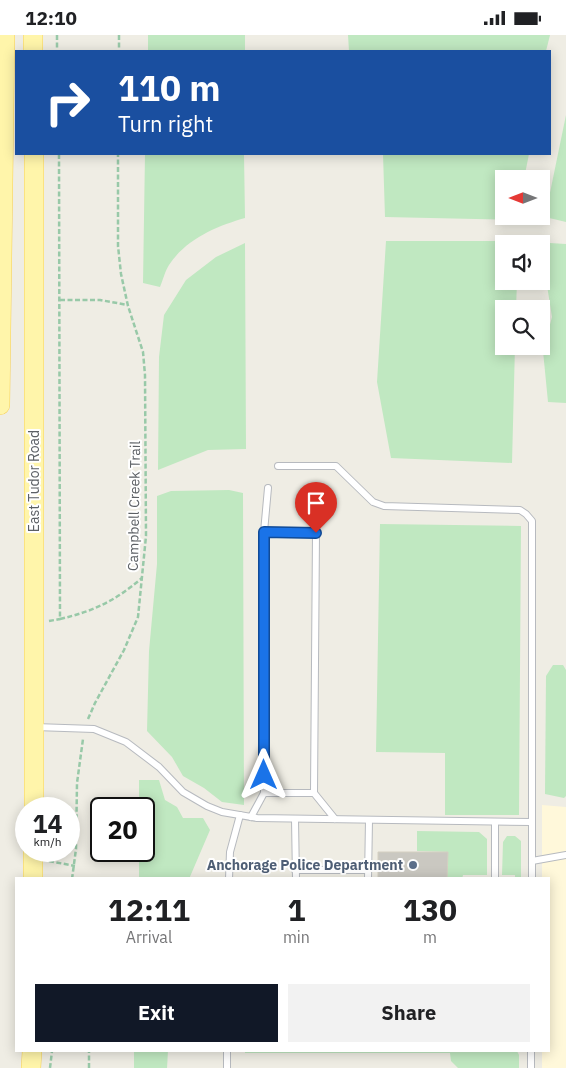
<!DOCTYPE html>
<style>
:root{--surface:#fff;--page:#f2f2f2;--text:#202124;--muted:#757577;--accent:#111827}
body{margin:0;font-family:"IBM Plex Sans",sans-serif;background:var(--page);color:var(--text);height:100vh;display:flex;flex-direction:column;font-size:19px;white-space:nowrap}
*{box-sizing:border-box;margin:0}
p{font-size:16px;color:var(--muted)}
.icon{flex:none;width:28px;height:28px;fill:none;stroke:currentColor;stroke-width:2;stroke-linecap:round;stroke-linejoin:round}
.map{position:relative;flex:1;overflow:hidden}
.panel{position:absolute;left:15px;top:842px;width:535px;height:175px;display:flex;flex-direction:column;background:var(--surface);border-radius:0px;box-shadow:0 2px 12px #0003}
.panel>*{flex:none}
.guide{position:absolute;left:15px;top:15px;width:536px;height:105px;border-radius:0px;box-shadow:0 2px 12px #0003;background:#1a4fa0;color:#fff;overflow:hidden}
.needle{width:32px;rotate:270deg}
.controls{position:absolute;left:495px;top:135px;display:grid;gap:10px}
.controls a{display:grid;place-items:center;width:55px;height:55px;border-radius:0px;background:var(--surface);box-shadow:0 2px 12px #0003;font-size:25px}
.speed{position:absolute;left:15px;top:762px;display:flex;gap:10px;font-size:25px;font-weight:700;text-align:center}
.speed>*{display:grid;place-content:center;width:65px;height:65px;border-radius:50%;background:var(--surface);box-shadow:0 2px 12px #0003;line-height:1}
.speed small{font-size:12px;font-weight:400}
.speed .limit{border:2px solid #111;border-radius:8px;background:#fff;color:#111}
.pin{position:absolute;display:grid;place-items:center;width:42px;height:42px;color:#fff;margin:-51px -21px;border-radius:50% 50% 50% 0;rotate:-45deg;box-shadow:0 0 5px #0007}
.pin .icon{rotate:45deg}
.me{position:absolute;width:55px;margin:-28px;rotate:0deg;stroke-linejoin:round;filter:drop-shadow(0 0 4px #0008)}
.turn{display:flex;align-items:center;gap:18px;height:105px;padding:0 20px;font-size:22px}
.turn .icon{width:65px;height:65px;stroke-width:2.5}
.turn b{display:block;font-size:35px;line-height:42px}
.eta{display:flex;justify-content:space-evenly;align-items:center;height:85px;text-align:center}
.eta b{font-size:30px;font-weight:700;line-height:35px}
.cta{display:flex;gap:10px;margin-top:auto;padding:10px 20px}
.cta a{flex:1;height:58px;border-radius:0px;background:var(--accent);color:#fff;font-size:20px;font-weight:700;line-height:58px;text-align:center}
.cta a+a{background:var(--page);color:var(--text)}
.status{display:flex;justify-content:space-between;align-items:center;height:35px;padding:0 25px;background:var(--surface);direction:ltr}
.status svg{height:14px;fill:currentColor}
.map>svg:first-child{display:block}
</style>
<div class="status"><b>12:10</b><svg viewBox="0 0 49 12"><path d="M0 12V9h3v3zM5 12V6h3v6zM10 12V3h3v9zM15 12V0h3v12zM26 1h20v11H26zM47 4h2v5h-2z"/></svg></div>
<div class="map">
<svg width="566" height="1033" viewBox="0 0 566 1033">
<rect width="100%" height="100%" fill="#efede4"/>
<!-- commercial -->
<path fill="#fff8da" d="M 542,770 L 566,772 L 566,1033 L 542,1033 L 542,1016 L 549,1016 L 549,844 L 542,844 Z"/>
<!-- green -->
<g fill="#c0e8c1">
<rect x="148" y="0" width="97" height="16"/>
<path d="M 348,0 L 550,0 L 546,16 L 349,16 Z"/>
<path d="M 566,80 L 566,187 L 545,182 Z"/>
<path d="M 145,119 L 244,119 L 245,183 C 217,191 186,204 169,230 C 165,236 163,245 160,252 L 143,248 Z"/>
<path d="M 383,119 L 529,119 L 524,144 L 504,144 L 504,181 L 518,181 L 517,185 L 385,182 Z"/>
<path d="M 386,206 L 517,206 L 517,209 L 504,209 L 504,246 L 517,246 L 516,274 L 504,274 L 504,311 L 515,311 L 512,428 L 391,423 L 377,347 Z"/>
<path d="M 245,208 L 246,414 L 208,415 L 158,435 L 159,322 L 164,280 L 186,245 L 216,222 Z"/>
<path d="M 550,208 L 566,209 L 566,368 L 548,367 L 543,316 L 552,282 L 545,238 Z"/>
<path d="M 229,455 L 243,458 L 244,770 L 222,767 L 204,753 L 183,741 L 172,722 L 147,696 L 149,616 L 157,529 L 157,461 L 171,456 Z"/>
<path d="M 380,489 L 521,491 L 519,780 L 445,780 L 445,718 L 376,717 Z"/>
<path d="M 553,630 L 563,630 L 566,635 L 566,761 L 564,763 L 545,759 L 546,641 Z"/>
<path d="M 139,745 L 159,745 L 165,765 L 177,772 L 183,783 L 203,783 L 210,795 L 189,844 L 139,844 L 139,816 L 144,816 L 144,774 L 139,774 Z"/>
<path d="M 417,796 L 479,797 L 487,804 L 487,840 L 463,840 L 462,844 L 447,844 L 447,817 L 417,816 Z"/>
<path d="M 507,801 L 515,801 L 521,806 L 521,844 L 515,844 L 515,840 L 502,840 L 503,807 Z"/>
<path d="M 134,1016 L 168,1016 L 167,1033 L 134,1033 Z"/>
<path d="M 245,1016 L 517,1016 L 519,1020 L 519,1033 L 458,1033 L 451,1026 L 450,1018 L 245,1018 Z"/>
</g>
<!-- building -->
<path fill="#cac8c1" stroke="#d4cfc2" d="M 378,817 L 448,817 L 447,844 L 378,844 Z"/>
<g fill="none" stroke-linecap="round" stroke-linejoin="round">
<defs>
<g id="service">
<path d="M 278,431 L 336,431 L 373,467 L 384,471 L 520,475 L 526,479 L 532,486 L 532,844"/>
<path d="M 264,497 L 316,498 L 314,758"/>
<path d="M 35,692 L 94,694 L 126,707 L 159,732 L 183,757 L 207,771 L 222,777 L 257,783 L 531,787"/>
<path d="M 264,758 L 314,758 L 335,784"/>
<path d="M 251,782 L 264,758 L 264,497 L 268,453"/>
<path d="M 295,784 L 296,844"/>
<path d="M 495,787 L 495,844"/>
<path d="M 532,826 L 566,820"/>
<path d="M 295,835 L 368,835"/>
<path d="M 229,844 L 230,817 L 240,780"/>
<path d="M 368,844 L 369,785"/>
<path d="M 227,1033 L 227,1016"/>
<path d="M 531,1033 L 531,1016"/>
</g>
<g id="primary">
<path d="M 33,0 L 33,16"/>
<path d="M 0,370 L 5,0"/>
<path d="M 34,774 L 34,119"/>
<path d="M 33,844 L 33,816"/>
<path d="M 31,1033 L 32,1016"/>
</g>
</defs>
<!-- service casing -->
<use href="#service" stroke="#b7babf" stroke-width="8"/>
<!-- primary casing -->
<use href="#primary" stroke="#f7d056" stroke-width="20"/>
<!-- path -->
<g stroke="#98c9a8" stroke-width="2.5" stroke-dasharray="5 2.5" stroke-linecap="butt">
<path d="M 57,0 L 57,16"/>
<path d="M 119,0 L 119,16"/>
<path d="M 59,119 L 60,584 C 94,576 115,566 142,543"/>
<path d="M 60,265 L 100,265 L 128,270"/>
<path d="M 49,586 L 60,584"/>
<path d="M 88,684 L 95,668 L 124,615 L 138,582 L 146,501 L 145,340 L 143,317 L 128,271 L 121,239 L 118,211 L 118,119"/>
<path d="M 49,826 L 75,831"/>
<path d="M 72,844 L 76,814 L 77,748 L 83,704"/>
<path d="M 50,1033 L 52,1016"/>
<path d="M 89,1033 L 89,1016"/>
</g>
<!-- service -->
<use href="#service" stroke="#fff" stroke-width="6"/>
<!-- primary -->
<use href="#primary" stroke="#fff5aa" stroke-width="19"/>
</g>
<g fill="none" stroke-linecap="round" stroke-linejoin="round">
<defs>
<path id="route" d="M 264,740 L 264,497 L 316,498"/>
</defs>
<!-- route casing -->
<use href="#route" stroke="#114b97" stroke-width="12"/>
<!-- route -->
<use href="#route" stroke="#1a73e8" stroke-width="9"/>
</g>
<!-- markers -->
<circle fill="#5c6f8a" stroke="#fff" stroke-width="2" cx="413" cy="830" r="5"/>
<g text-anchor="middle" stroke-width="4" stroke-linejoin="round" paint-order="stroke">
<!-- street labels -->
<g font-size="14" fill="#5c6065" stroke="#fff">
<text transform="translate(34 446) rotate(-90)" y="5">East Tudor Road</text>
<text transform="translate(134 471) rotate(-89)" y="5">Campbell Creek Trail</text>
</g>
<!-- service labels -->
<g font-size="14" font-weight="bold" fill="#4e5e75" stroke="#fff" text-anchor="end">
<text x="403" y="835">Anchorage Police Department</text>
</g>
</g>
</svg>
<div class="controls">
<a><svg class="needle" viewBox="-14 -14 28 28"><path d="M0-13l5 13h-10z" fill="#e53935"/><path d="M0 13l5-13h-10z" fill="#757577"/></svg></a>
<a><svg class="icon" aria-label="sound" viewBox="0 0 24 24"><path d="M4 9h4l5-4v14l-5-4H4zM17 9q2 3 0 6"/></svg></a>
<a><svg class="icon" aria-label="search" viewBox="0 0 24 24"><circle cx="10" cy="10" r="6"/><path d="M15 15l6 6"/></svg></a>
</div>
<div class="speed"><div>14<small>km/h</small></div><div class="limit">20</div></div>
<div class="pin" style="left:316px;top:498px;background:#d93025"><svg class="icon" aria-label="arrive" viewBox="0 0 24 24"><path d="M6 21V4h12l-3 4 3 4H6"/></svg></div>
<svg class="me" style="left:264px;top:740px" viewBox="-20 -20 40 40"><path d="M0-17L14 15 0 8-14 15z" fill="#1a73e8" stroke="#fff" stroke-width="4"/></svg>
<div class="guide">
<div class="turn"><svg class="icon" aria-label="right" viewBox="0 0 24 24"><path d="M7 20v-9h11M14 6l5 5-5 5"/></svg><div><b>110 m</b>Turn right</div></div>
</div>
<section class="panel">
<div class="eta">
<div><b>12:11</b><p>Arrival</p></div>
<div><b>1</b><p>min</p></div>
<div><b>130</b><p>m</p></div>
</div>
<div class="cta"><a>Exit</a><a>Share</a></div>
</section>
</div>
